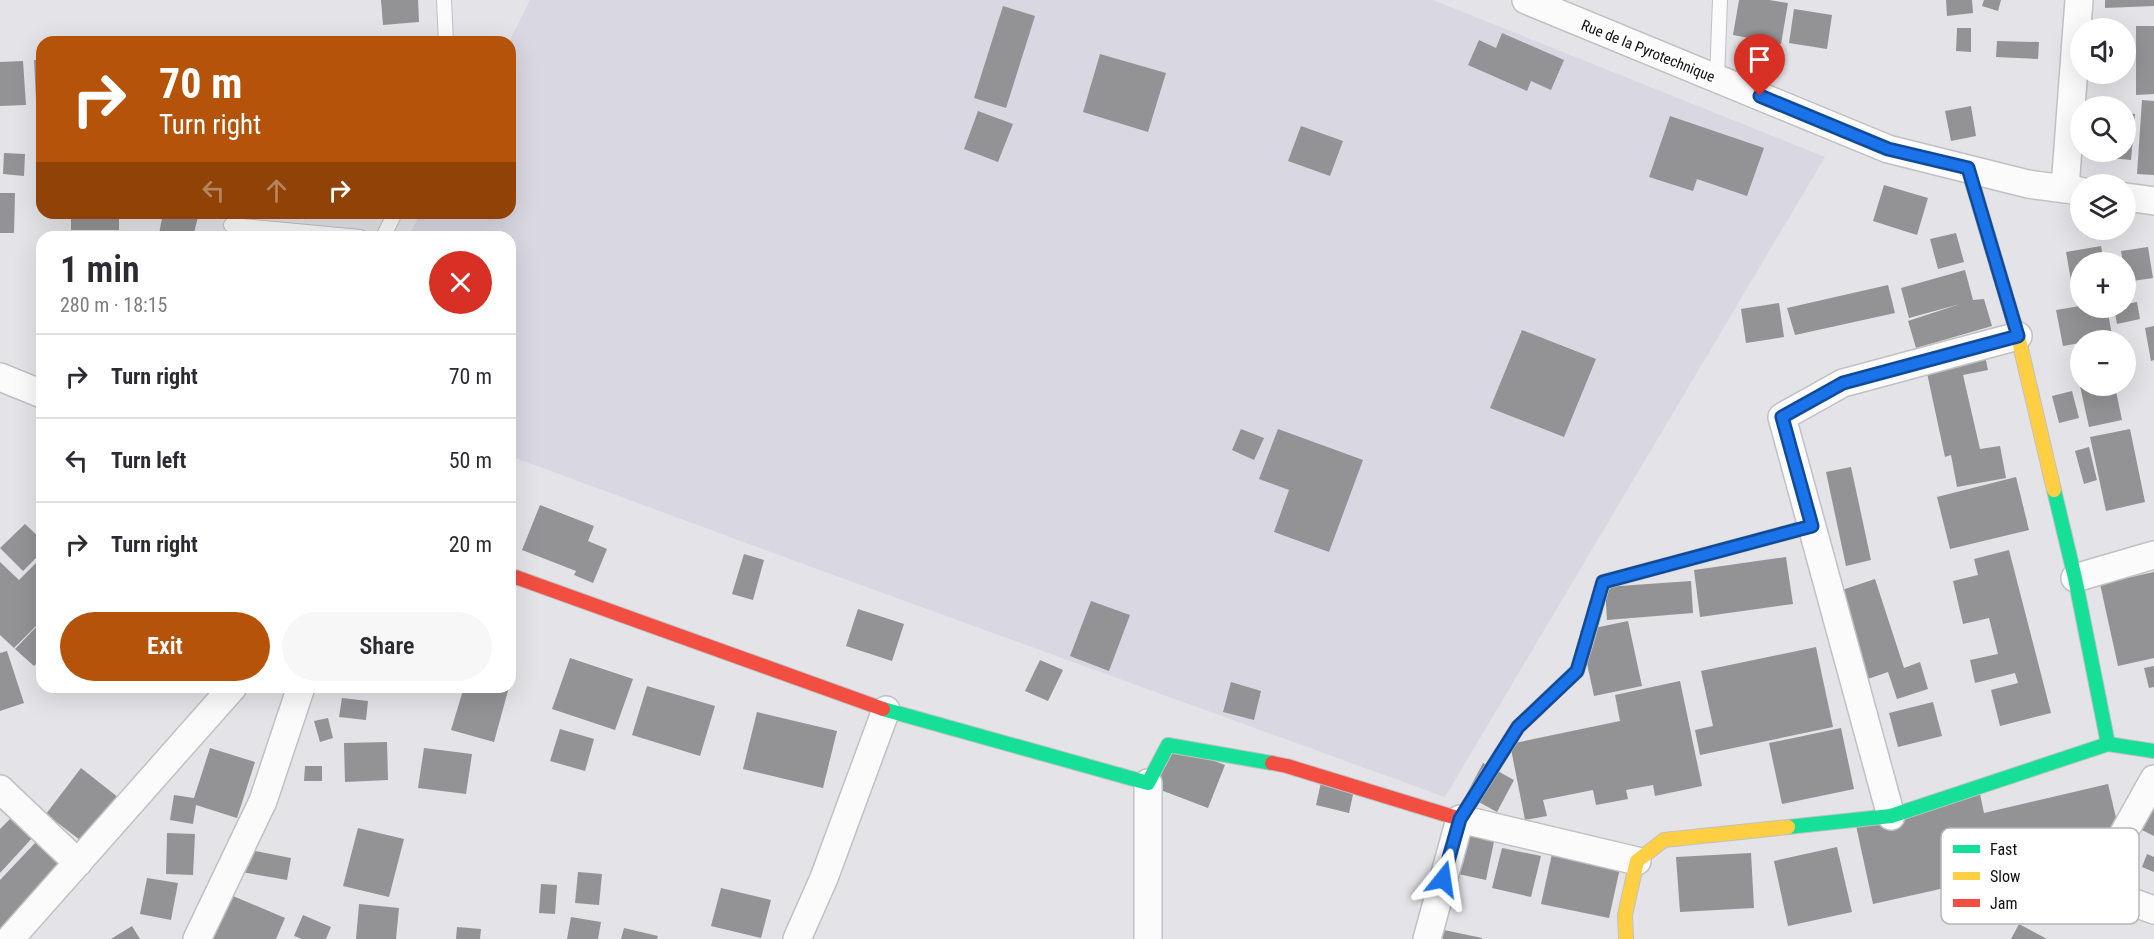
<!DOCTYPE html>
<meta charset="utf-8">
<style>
:root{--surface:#fff;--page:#f7f7f7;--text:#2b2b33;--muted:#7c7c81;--line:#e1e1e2;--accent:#b45309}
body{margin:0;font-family:"Roboto Condensed",sans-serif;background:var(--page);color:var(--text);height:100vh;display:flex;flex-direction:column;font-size:22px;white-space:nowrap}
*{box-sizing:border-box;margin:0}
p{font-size:20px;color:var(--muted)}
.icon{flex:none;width:33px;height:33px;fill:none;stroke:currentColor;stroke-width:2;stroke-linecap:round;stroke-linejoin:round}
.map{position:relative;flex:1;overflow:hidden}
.panel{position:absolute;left:36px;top:231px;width:480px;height:462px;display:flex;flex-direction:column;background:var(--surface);border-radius:18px;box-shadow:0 6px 24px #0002}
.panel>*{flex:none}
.hud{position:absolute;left:36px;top:36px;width:480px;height:183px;border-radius:18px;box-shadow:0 6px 24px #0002;background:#b45309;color:#fff;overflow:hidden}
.controls{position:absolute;left:2070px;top:18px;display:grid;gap:12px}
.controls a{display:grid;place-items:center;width:66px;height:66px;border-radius:50%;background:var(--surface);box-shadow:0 6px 24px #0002;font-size:30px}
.pin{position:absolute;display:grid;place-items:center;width:51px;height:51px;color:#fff;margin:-62px -26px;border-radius:50% 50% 50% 0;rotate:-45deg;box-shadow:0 0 6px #0007}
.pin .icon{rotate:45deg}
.me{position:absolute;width:66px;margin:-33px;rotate:15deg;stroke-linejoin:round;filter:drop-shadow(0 0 4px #0008)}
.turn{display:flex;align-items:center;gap:21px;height:126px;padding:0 24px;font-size:27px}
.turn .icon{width:78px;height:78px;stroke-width:2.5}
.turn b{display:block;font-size:42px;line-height:51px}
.lanes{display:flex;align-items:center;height:57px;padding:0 24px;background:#0003;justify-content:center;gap:30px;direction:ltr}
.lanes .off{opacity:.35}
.round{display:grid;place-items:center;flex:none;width:63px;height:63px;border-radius:32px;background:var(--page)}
.summary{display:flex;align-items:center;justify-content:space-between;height:102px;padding:0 24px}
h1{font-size:36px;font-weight:600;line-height:45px}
.button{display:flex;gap:12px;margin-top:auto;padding:12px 24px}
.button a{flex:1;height:69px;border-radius:36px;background:var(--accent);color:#fff;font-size:24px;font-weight:600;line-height:69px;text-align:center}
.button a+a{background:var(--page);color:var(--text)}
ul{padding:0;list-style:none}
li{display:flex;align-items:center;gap:18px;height:84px;padding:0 24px;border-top:2px solid var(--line)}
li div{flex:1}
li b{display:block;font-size:22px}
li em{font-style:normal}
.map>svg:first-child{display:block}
</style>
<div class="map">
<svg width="2154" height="939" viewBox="0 0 2154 939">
<rect width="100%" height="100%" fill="#e3e3e8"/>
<!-- built -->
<path fill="#d8d7e2" d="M 530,0 L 1433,0 L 1825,157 L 1445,797 L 850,581 L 510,456 L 510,237 L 408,237 L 421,213 L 510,213 L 509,42 Z"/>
<!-- building -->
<g fill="#939396">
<path d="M 381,0 L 418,0 L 419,22 L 383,25 Z"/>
<path d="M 1739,0 L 1769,0 L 1788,3 L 1781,44 L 1733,35 Z"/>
<path d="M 1946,0 L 1972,0 L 1973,13 L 1947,16 Z"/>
<path d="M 1984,0 L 2001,0 L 1998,11 L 1982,6 Z"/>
<path d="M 2105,0 L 2154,0 L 2154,6 L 2105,8 Z"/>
<path d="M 1003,6 L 1035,16 L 1006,108 L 974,98 Z"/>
<path d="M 1794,9 L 1832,15 L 1827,49 L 1789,43 Z"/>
<path d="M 2136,26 L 2154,26 L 2154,94 L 2136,95 Z"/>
<path d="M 1957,28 L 1971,28 L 1971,52 L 1956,51 Z"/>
<path d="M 1502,33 L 1564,60 L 1551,90 L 1531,81 L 1527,91 L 1468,65 L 1479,40 L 1496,48 Z"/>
<path d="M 1997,41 L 2039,42 L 2038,59 L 1996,57 Z"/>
<path d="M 1100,54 L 1166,73 L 1148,132 L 1083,112 Z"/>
<path d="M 34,60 L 42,60 L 42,99 L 36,100 Z"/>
<path d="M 23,61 L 26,105 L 0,106 L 0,62 Z"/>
<path d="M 2142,100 L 2154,101 L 2154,175 L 2137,174 Z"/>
<path d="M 1971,106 L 1976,136 L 1951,141 L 1945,111 Z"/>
<path d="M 978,111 L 1013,124 L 998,162 L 964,149 Z"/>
<path d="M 2126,113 L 2135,114 L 2131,160 L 2099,157 L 2099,152 L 2126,152 Z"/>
<path d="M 1670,116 L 1764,148 L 1747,196 L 1697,179 L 1693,191 L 1649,177 Z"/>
<path d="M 1301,126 L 1343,141 L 1330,176 L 1288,161 Z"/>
<path d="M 4,153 L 25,154 L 24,176 L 3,174 Z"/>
<path d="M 1884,185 L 1928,198 L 1917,235 L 1873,221 Z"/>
<path d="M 0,193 L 15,193 L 14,233 L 0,233 Z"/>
<rect x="71" y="213" width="48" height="17"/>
<path d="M 163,213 L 199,213 L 193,237 L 171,237 L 159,234 Z"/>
<path d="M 1956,233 L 1964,262 L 1938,269 L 1930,239 Z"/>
<path d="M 2101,246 L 2104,262 L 2080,262 L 2080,297 L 2074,298 L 2066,252 Z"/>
<path d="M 2148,247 L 2153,278 L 2126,282 L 2126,262 L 2123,262 L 2121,251 Z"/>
<path d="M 1965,270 L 1973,300 L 1984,299 L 1992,326 L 1916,348 L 1908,321 L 1960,304 L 1909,318 L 1901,288 Z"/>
<path d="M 1888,285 L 1895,313 L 1795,335 L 1787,308 Z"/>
<path d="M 2137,302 L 2140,319 L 2117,324 L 2114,308 L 2126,308 L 2126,304 Z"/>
<path d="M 1779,303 L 1784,337 L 1746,343 L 1741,309 Z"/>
<path d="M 2080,306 L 2107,308 L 2113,340 L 2080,340 L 2080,343 L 2063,346 L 2056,310 Z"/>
<path d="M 2154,326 L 2154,360 L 2151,361 L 2145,328 Z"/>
<path d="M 1522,330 L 1596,359 L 1564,437 L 1490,408 Z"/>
<path d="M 1983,346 L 1988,370 L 1963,375 L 1980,449 L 2000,446 L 2006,478 L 1957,487 L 1951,455 L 1945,457 L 1924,359 Z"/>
<path d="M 2080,350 L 2080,384 L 2073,352 Z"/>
<path d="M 2080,386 L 2115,386 L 2122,420 L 2089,427 Z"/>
<path d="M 2072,391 L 2079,418 L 2059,423 L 2052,396 Z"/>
<path d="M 1241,429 L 1264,438 L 1254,460 L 1232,450 Z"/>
<path d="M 1278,429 L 1363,460 L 1329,552 L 1274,532 L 1289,490 L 1259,479 Z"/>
<path d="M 2130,429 L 2145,502 L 2106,511 L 2090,437 Z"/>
<path d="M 2089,447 L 2097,480 L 2084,484 L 2075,451 Z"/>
<path d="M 1851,467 L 1871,560 L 1846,566 L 1826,472 Z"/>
<path d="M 2016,477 L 2029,530 L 1950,549 L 1937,497 Z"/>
<path d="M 540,505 L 594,526 L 588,541 L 607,549 L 593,583 L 574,575 L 576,571 L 522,550 Z"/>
<path d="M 25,524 L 42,540 L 42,552 L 23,571 L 0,548 Z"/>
<path d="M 2009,550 L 2051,713 L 2000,726 L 1991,690 L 2018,683 L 2015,673 L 1975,683 L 1970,660 L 1998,654 L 1989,618 L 1963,624 L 1953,581 L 1978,575 L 1974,559 Z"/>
<path d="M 744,554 L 764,560 L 753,600 L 732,594 Z"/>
<path d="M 1786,557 L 1793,604 L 1700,617 L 1694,570 Z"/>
<path d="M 41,558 L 42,620 L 14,648 L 0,635 L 0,562 L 19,580 Z"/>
<path d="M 2154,572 L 2154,658 L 2118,666 L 2100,584 Z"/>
<path d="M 1875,579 L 1904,668 L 1920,662 L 1928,689 L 1897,699 L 1888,672 L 1865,680 L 1836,592 Z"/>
<path d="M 1691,581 L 1693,613 L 1607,620 L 1605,587 Z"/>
<path d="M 1091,601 L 1130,615 L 1109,671 L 1070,656 Z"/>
<path d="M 858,609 L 904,624 L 892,661 L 846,646 Z"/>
<path d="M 42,621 L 42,658 L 34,666 L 15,649 Z"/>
<path d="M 1628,621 L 1642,686 L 1594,696 L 1580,631 Z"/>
<path d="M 1816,647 L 1833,727 L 1700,755 L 1695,730 L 1713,726 L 1701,671 Z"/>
<path d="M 7,651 L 24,703 L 0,711 L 0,653 Z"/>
<path d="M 570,658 L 633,679 L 615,730 L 552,709 Z"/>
<path d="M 1040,660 L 1063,670 L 1048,701 L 1025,691 Z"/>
<path d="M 2154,666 L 2154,687 L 2149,688 L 2144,668 Z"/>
<path d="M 1680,681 L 1702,786 L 1655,796 L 1653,785 L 1626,790 L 1628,799 L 1596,805 L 1593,790 L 1543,800 L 1547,816 L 1525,820 L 1510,744 L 1620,721 L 1615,695 Z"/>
<path d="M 1231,682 L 1261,691 L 1254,720 L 1223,712 Z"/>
<path d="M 647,686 L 715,706 L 700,756 L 632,735 Z"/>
<path d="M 464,687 L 509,687 L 494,742 L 451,730 Z"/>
<path d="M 342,698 L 368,701 L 366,720 L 339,717 Z"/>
<path d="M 1933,702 L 1942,736 L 1898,747 L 1889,713 Z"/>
<path d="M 757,712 L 837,731 L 823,788 L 743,769 Z"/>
<path d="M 328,718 L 333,738 L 320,742 L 314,721 Z"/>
<path d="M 1841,728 L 1854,789 L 1782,804 L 1769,743 Z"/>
<path d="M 560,729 L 594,739 L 585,771 L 550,761 Z"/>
<path d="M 1162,741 L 1225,765 L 1208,808 L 1145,784 Z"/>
<path d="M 387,742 L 388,780 L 345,782 L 344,743 Z"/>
<path d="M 210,748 L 255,762 L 237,818 L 196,805 L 193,824 L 170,820 L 174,795 L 194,798 Z"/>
<path d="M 424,748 L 472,754 L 466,794 L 418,788 Z"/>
<path d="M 1483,763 L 1514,780 L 1497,812 L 1466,795 Z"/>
<path d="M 305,766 L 322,766 L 322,781 L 304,781 Z"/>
<path d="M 81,768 L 119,798 L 84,843 L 46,814 Z"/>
<path d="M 1322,778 L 1355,785 L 1349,813 L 1316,805 Z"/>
<path d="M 2108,784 L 2119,830 L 2009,856 L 2012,873 L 1873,904 L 1855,821 L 1980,794 L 1984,813 Z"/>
<path d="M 2154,807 L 2154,836 L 2142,830 Z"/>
<path d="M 12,817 L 34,836 L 0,873 L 0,829 Z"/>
<path d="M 358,828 L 404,839 L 389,897 L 343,886 Z"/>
<path d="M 1449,828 L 1495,837 L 1486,880 L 1440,870 Z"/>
<path d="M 167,833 L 195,834 L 193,875 L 166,874 Z"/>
<path d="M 36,842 L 62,867 L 0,931 L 0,880 Z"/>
<path d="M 1837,847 L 1852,912 L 1788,926 L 1774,861 Z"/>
<path d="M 1502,848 L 1541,856 L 1531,897 L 1492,888 Z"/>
<path d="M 245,849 L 291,858 L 287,880 L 241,872 Z"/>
<path d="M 1751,853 L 1754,908 L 1680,912 L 1676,857 Z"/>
<path d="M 1552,854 L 1620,868 L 1609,918 L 1541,904 Z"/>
<path d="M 2147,854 L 2154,857 L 2154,872 L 2142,867 Z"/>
<path d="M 578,872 L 602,874 L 599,905 L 575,903 Z"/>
<path d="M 147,878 L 178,883 L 171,920 L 140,914 Z"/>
<path d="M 541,884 L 557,885 L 555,914 L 539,913 Z"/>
<path d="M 721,888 L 771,900 L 761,938 L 711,926 Z"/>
<path d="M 219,890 L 285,918 L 276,939 L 197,939 Z"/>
<path d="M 359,904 L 399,908 L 396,939 L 356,939 Z"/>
<path d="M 303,915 L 331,927 L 326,939 L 302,939 L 294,936 Z"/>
<path d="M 571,917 L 601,922 L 598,939 L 567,939 Z"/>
<path d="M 2019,924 L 2047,939 L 2011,939 Z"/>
<path d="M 132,926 L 140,939 L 111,939 Z"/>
<path d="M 457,927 L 481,929 L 480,939 L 456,939 Z"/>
<path d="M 624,928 L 658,936 L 657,939 L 621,939 Z"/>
<path d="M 1444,930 L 1482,938 L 1482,939 L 1442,939 Z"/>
</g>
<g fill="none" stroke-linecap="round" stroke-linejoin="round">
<defs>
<g id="lane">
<path d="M 444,0 L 446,42"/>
<path d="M 1717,79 L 1720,0"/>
<path d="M 231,225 L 360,237"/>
<path d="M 383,237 L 395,213"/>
</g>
<g id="street">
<path d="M 1526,0 L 1888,149 L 2028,184 L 2080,191"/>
<path d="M 2065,188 L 2079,0"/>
<path d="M 2126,197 L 2154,201"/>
<path d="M 0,377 L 42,394"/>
<path d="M 2075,578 L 2154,555"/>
<path d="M 2154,779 L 2093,888 L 2154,910"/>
<path d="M 0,789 L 78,863"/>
<path d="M 1891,816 L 1782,417 L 1843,383 L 2018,336"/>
<path d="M 10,939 L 233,687"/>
<path d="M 197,939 L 263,801 L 301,687"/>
<path d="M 797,939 L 824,878 L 886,710"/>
<path d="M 1148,939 L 1148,783"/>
<path d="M 1427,939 L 1460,819 L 1637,861"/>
</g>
<g id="fast">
<path d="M 2054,490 L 2075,578 L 2108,744"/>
<path d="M 1586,642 L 1603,582 L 1812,526"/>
<path d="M 883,709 L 1148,783 L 1168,745 L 1272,763"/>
<path d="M 1788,827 L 1891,816 L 2108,744 L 2154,751"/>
</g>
<g id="slow">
<path d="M 1968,168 L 2018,336 L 2054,490"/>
<path d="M 1626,939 L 1625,915 L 1637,861 L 1664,840 L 1788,827"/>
</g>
<g id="jam">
<path d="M 510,575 L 883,709"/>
<path d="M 1272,763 L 1287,766 L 1460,819 L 1518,727 L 1577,671 L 1586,642"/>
</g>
</defs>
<!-- lane casing -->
<use href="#lane" stroke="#c1c1c5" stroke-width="16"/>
<!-- street casing -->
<use href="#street" stroke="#c1c1c5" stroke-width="30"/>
<!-- fast casing -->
<use href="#fast" stroke="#c1c1c5" stroke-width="16"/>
<!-- slow casing -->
<use href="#slow" stroke="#c1c1c5" stroke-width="16"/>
<!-- jam casing -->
<use href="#jam" stroke="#c1c1c5" stroke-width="16"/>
<!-- lane -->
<use href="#lane" stroke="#fbfbfc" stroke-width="14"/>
<!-- street -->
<use href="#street" stroke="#fbfbfc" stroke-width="27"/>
<!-- fast -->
<use href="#fast" stroke="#16e098" stroke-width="14"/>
<!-- slow -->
<use href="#slow" stroke="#ffcf43" stroke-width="14"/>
<!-- jam -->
<use href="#jam" stroke="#f24e42" stroke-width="14"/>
</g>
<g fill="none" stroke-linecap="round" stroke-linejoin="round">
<defs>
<path id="route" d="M 1443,879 L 1460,819 L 1518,727 L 1577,671 L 1603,582 L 1812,526 L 1782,417 L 1843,383 L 2018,336 L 1968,168 L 1888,149 L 1760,96"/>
</defs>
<!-- route casing -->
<use href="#route" stroke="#114b97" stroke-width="15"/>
<!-- route -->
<use href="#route" stroke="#1a73e8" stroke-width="10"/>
</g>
<g text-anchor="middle" stroke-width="6" stroke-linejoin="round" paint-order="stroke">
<!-- street labels -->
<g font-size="15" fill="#0f0f11" stroke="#fff">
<text transform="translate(1648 51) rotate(22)" y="5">Rue de la Pyrotechnique</text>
</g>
</g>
<!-- legend -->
<rect x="1941" y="828" width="198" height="96" rx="9" fill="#fff" stroke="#b7b7b8" stroke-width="1.5"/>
<rect x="1953" y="845" width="27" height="8" fill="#16e098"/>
<rect x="1953" y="872" width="27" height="8" fill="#ffcf43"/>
<rect x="1953" y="899" width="27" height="8" fill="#f24e42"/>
<g font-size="16" fill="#0f0f11">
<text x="1990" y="855">Fast</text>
<text x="1990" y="882">Slow</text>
<text x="1990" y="909">Jam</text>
</g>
</svg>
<div class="controls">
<a><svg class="icon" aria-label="sound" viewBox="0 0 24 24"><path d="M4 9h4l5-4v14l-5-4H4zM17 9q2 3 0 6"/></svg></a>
<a><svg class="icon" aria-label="search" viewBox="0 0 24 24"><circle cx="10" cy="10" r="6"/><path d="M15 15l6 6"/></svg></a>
<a><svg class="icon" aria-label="layers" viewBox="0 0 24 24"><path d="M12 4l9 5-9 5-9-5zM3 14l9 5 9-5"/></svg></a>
<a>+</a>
<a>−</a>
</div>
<div class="pin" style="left:1760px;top:96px;background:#d93025"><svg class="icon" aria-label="arrive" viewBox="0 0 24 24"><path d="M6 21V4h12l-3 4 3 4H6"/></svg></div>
<svg class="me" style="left:1443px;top:879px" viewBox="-20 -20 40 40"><path d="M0-17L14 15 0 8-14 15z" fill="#1a73e8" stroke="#fff" stroke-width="4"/></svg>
<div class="hud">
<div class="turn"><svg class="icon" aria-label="right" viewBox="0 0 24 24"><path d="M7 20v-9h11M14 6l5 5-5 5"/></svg><div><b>70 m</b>Turn right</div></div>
<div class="lanes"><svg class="icon off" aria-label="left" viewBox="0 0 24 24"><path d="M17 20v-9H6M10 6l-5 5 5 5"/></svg><svg class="icon off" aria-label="ahead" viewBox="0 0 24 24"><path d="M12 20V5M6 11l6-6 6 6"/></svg><svg class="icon" aria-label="right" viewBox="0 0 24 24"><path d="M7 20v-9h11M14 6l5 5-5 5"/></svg></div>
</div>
<section class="panel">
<div class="summary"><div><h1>1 min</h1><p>280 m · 18:15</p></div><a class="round" style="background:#d93025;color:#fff"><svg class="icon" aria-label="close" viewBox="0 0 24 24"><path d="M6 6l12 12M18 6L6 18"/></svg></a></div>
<ul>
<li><svg class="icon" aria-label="right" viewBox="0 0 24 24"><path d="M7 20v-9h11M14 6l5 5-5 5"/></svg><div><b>Turn right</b></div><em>70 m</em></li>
<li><svg class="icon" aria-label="left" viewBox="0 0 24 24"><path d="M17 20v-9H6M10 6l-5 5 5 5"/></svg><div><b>Turn left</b></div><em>50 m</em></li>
<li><svg class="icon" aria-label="right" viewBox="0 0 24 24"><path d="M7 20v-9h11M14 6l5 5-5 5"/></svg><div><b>Turn right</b></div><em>20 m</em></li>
</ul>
<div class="button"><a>Exit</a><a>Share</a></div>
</section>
</div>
